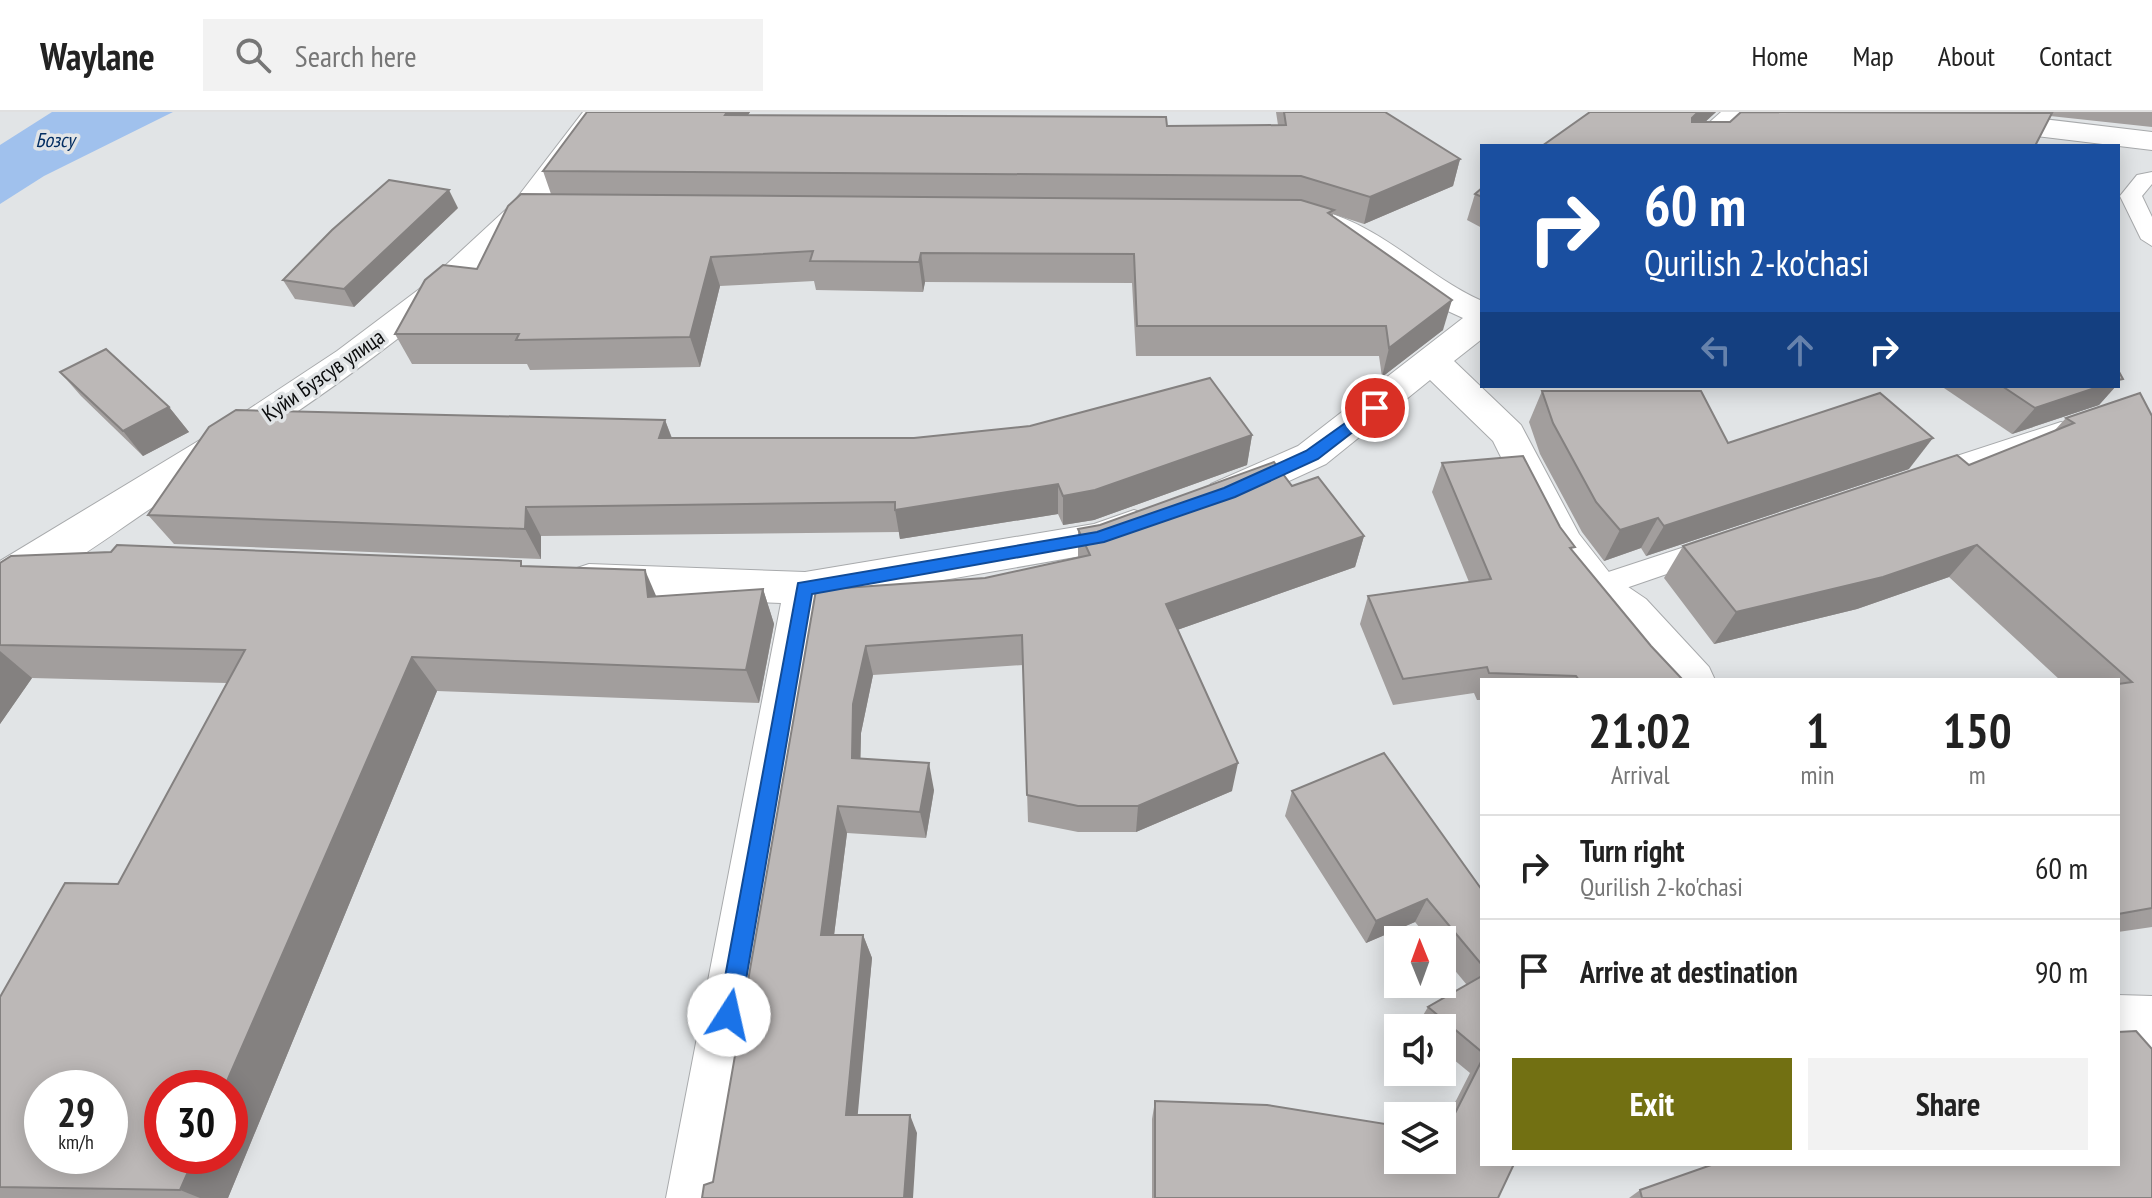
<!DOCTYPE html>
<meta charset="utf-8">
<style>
:root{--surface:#fff;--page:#f2f2f2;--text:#222;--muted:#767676;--line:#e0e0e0;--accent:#727012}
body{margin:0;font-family:"PT Sans Narrow",sans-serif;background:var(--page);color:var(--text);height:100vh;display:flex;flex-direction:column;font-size:30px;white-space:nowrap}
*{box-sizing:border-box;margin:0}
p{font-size:26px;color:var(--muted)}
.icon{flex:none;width:44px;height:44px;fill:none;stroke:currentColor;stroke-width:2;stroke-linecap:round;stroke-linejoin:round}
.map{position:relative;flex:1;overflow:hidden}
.panel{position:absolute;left:1480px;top:566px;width:640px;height:488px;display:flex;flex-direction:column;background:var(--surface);border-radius:0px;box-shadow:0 4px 20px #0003}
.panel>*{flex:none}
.top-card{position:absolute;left:1480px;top:32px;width:640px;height:244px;border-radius:0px;box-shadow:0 4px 20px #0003;background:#1a4fa0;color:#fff;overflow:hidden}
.needle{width:52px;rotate:359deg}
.fabs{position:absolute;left:1384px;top:814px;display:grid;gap:16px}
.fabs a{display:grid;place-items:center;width:72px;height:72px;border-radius:0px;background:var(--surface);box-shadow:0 4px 20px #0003;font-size:40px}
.speed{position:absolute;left:24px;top:958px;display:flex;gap:16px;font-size:40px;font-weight:700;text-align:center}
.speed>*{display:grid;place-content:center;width:104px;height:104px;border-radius:50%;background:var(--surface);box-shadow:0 4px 20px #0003;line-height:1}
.speed small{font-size:20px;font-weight:400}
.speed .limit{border:12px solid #d22;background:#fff;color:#111}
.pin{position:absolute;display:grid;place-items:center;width:68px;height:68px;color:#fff;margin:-34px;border:4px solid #fff;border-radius:50%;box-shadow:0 2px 8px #0007}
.me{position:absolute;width:88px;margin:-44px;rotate:10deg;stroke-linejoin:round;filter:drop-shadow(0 0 6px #0008)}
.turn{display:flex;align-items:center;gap:28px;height:168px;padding:0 32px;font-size:36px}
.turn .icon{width:104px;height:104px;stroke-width:2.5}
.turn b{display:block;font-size:56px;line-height:68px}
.lanes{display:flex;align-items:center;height:76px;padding:0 32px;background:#0003;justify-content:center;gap:40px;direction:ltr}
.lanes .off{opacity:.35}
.eta{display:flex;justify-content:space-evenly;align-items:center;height:136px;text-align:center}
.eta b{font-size:48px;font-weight:800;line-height:56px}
.primary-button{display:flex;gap:16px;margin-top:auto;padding:16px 32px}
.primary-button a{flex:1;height:92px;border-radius:0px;background:var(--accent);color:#fff;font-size:32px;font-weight:800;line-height:92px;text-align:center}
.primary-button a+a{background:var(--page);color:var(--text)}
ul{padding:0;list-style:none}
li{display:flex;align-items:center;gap:24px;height:104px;padding:0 32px;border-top:2px solid var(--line)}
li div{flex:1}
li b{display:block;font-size:30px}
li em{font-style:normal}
header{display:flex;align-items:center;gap:48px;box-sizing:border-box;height:112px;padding:0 40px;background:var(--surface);border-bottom:2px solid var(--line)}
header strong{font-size:38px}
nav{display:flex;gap:44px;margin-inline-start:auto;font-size:28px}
.search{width:560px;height:72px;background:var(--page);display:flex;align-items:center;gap:20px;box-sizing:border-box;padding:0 28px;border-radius:0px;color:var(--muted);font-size:30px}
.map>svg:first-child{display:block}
</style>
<header>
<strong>Waylane</strong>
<div class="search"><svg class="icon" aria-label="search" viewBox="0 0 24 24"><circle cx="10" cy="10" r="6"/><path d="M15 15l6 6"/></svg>Search here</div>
<nav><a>Home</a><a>Map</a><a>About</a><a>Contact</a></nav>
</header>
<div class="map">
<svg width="2152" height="1086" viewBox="0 0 2152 1086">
<rect width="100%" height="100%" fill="#e1e4e6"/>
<!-- water -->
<path fill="#a0c1ed" d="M 52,0 L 173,0 L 44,64 L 0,92 L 0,33 Z"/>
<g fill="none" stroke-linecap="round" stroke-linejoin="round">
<defs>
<g id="lane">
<path d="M 2152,60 L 2152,72 L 2142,84 L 2152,105 L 2152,134 L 2141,127 L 2120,84 L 2137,63 Z"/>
<path d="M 2061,310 L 2070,313 L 2074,319 L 2070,325 L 1929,372 L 1920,370 L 1916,363 L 1920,356 Z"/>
<path d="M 1712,426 L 1722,429 L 1726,436 L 1722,443 L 1597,486 L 1587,483 L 1583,475 L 1587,467 Z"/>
</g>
<g id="street">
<path d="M 583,0 L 612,0 C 588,35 563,76 533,107 C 423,220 293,304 162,389 C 111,422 58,466 0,484 L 0,449 L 228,311 L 337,239 L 422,175 L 513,91 Z"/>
<path d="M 1721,0 L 1753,0 L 1716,34 L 1683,34 Z"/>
<path d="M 1899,0 L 1985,0 L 2152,20 L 2152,38 L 1913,9 L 1903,6 Z"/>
<path d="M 1322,99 C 1383,115 1426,164 1482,189 L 1482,227 L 1454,249 L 1521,313 L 1579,422 L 1612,464 L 1646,487 L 1709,555 L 1715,568 L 1666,568 L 1616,511 L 1582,486 L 1549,442 L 1493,329 L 1430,268 L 1326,352 L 1239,392 L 1225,396 L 1211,392 L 1205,382 L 1211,372 L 1298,334 L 1463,206 L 1426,189 L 1367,143 L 1311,116 L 1306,109 L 1311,102 Z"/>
<path d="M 1134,398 L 1148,403 L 1154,413 L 1148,423 L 1098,441 L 824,489 L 726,1086 L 666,1086 L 781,491 L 589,484 L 574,479 L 568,468 L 574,457 L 589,452 L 805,460 L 1094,412 Z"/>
<path d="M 2118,883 L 2152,884 L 2152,938 L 2118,937 Z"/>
</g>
</defs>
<!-- lane casing -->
<use href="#lane" stroke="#a8aaac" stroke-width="2"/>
<!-- street casing -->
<use href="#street" stroke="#a8aaac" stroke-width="2"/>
<!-- lane -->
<use href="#lane" fill="#fff" fill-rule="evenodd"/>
<!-- street -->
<use href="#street" fill="#fff" fill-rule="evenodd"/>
</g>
<!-- wall -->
<g fill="#a29e9d">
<path d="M 587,0 L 750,0 L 748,3 L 1167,14 L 1278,13 L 1276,0 L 1385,0 L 1460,47 L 1453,74 L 1364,112 L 1333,102 L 1333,105 L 1443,218 L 1382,265 L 1379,244 L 1136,244 L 1132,171 L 925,170 L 923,180 L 816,178 L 814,169 L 720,174 L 700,255 L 530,258 L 527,252 L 412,252 L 395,222 L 477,157 L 551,82 L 543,59 Z"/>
<path d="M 1590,0 L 1716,0 L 1705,10 L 1730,10 L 1741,0 L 2152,0 L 2152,15 L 2050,4 L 1542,34 Z"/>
<path d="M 1482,76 L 1482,116 L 1467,108 L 1475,82 Z"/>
<path d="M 458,96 L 354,195 L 295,187 L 283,168 Z"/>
<path d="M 60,260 L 169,295 L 189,320 L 143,344 L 81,284 Z"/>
<path d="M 1941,274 L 2116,274 L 2099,293 L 2012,322 Z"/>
<path d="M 1542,279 L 1728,331 L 1909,357 L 1646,444 L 1641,436 L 1604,449 L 1582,420 L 1540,342 L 1529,310 Z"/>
<path d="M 2152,304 L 2152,815 L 2118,820 L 2118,568 L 2060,568 L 1949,465 L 1857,497 L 1714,532 L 1664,466 L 1683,434 L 1969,353 L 2054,319 L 2066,306 Z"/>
<path d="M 665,308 L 672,326 L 914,326 L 1252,323 L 1247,353 L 1094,408 L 1063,413 L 1058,402 L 900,427 L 899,420 L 541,424 L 541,447 L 174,432 L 148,403 Z"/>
<path d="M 1442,351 L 1572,439 L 1651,534 L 1683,568 L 1482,568 L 1482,588 L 1477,588 L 1474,581 L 1393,593 L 1360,512 L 1368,484 L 1469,470 L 1432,380 Z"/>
<path d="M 1292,374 L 1364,424 L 1355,455 L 1177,518 L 1232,679 L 1136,720 L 1078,720 L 1028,710 L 1023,553 L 873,563 L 861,621 L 860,647 L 934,678 L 926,726 L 847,721 L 834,823 L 863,823 L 872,846 L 857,1003 L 917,1021 L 713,1070 L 816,478 L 985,466 L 1078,446 L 1078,417 Z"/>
<path d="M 0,451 L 524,454 L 657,485 L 763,477 L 774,512 L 759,591 L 437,579 L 228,1086 L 0,1086 L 0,885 L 118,772 L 227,571 L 32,566 L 0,612 Z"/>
<path d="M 1292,679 L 1482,778 L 1482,1052 L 1498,1086 L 1152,1086 L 1152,1007 L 1155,989 L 1442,1048 L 1442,1016 L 1470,961 L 1442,938 L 1442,916 L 1417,916 L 1416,915 L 1428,895 L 1467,873 L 1442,843 L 1442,828 L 1430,828 L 1415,810 L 1366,831 L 1285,704 Z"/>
<path d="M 2118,1052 L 2152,1086 L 1629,1086 L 1640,1078 Z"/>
</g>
<!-- shaded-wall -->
<g fill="#848180">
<path d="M 727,0 L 750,0 L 731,29 L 725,3 Z"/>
<path d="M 1698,0 L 1716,0 L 1681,32 L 1692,6 Z"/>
<path d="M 1460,47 L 1453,74 L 1364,112 L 1370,85 Z"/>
<path d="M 449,78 L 458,96 L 354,195 L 344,177 Z"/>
<path d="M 921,141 L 925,170 L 923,180 L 919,150 Z"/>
<path d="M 711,145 L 720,174 L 700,255 L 690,225 Z"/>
<path d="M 1452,188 L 1443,218 L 1382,265 L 1389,236 Z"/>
<path d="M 2101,274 L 2116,274 L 2099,293 L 2012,322 L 2035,296 Z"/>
<path d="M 169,295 L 189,320 L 143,344 L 123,319 Z"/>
<path d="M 665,308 L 676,338 L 659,326 Z"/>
<path d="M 1252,323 L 1247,353 L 1094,408 L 1063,413 L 1063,384 Z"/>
<path d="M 1933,326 L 1909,357 L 1646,444 L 1664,414 Z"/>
<path d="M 1058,372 L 1058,402 L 900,427 L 895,398 Z"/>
<path d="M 526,395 L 541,424 L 541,447 L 525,417 Z"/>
<path d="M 1658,406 L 1641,436 L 1604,449 L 1620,418 Z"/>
<path d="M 1364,424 L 1355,455 L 1163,523 L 1166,492 Z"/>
<path d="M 1977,433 L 1949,465 L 1857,497 L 1714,532 L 1736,500 Z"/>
<path d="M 645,458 L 660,493 L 648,485 Z"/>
<path d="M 763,477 L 774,512 L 759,591 L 746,558 Z"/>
<path d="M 866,534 L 873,563 L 861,621 L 860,674 L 852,646 L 853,592 Z"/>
<path d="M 0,539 L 32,566 L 0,612 Z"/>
<path d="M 412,545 L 437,579 L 228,1086 L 200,1086 L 180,1078 L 195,1044 L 230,1044 L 230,976 L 224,976 Z"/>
<path d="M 929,651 L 934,678 L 926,726 L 920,700 Z"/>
<path d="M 1238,651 L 1232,679 L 1136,720 L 1138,694 Z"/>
<path d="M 838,694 L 847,721 L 831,847 L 821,823 Z"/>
<path d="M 1427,787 L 1415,810 L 1366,831 L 1376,809 Z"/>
<path d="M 863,823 L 872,846 L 856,1022 L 846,1003 Z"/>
<path d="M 910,1003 L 917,1021 L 913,1086 L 904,1086 Z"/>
</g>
<!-- building -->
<g fill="#bcb8b7" stroke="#848180" stroke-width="2" fill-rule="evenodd">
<path d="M 587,0 L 727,0 L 725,3 L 1166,5 L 1167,14 L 1286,13 L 1284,0 L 1385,0 L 1460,47 L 1370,85 L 1301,64 L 543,59 Z"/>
<path d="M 1590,0 L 1698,0 L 1692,6 L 1692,10 L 1730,10 L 1741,0 L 2052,1 L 2035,34 L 1542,34 Z"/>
<path d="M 389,68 L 449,78 L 344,177 L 283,168 L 332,118 Z"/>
<path d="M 1482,76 L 1482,85 L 1475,82 Z"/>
<path d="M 521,82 L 1301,88 L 1334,98 L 1328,101 L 1452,188 L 1389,236 L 1386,214 L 1137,214 L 1134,142 L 921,141 L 919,150 L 810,149 L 813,139 L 711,145 L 690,225 L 516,228 L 519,222 L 395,222 L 425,168 L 443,153 L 477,157 L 508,94 Z"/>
<path d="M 106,237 L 169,295 L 123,319 L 60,260 Z"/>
<path d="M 2118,258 L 2123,267 L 2118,268 Z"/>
<path d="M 1210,266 L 1252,323 L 1095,378 L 1063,384 L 1058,372 L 895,398 L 895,390 L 526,395 L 525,417 L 148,403 L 209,315 L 236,298 L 665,308 L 659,326 L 914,326 L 1030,314 Z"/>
<path d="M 2002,274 L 2101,274 L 2035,296 Z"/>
<path d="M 1542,279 L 1701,279 L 1728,331 L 1880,281 L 1933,326 L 1664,414 L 1658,406 L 1620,418 L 1596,390 L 1553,311 Z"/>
<path d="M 2140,281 L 2152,304 L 2152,796 L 2118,802 L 2118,572 L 2132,570 L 1977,433 L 1883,465 L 1736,500 L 1683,434 L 1957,343 L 1969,353 L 2074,311 L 2066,306 Z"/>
<path d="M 1523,344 L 1560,415 L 1575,435 L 1570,436 L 1651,534 L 1683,568 L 1579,568 L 1576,564 L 1489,561 L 1487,555 L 1403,567 L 1368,484 L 1491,467 L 1442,351 Z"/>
<path d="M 1274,350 L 1292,374 L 1318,365 L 1364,424 L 1166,492 L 1238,651 L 1138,694 L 1078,694 L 1027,683 L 1022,523 L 866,534 L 853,592 L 852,646 L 929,651 L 920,700 L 838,694 L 821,823 L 863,823 L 846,1003 L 910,1003 L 904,1086 L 702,1086 L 704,1073 L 713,1070 L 816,478 L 985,466 L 1090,443 L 1078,417 L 1100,413 Z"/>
<path d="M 117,433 L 521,449 L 521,454 L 645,458 L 648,485 L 763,477 L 746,558 L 412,545 L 224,976 L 162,976 L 162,1044 L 195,1044 L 180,1078 L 0,1075 L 0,885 L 65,771 L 118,772 L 245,538 L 0,533 L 0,451 L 11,444 L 111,440 ZM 42,976 L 110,976 L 110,1044 L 42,1044 Z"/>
<path d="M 1384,641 L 1482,778 L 1482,853 L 1427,787 L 1376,809 L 1292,679 Z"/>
<path d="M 1482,864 L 1482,940 L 1428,895 Z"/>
<path d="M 2136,919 L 2152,937 L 2152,1086 L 1642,1086 L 1640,1078 L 1714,1052 L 2118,1052 L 2118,920 Z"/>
<path d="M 1482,948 L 1482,1052 L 1514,1052 L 1498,1086 L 1155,1086 L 1155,989 L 1267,993 L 1398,1014 L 1398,1048 L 1442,1048 L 1442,1021 L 1445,1021 Z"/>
</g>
<!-- route -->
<path fill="#1a73e8" stroke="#114b97" stroke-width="2" d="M 1375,290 L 1380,292 L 1380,299 L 1318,347 L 1235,385 L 1104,430 L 812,482 L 740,903 L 737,911 L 729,914 L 721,911 L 718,903 L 798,471 L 1097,420 L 1224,376 L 1306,339 Z"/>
<g text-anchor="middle" stroke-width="7" stroke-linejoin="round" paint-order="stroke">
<!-- far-water labels -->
<g font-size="20" font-style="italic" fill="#032e62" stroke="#e1e4e6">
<text x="55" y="35">Бозсу</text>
</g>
<!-- street labels -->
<g font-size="22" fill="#0a0b0c" stroke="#e1e4e6">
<text transform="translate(323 263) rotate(-35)" y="8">Куйи Бузсув улица</text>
</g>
</g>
</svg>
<div class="fabs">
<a><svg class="needle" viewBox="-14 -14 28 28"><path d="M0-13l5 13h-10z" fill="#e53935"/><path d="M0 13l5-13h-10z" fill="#767676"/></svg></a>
<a><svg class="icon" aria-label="sound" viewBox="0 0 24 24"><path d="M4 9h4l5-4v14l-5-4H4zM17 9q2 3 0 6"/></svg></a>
<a><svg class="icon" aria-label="layers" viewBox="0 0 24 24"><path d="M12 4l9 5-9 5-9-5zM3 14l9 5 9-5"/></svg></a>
</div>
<div class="speed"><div>29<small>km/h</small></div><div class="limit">30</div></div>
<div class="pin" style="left:1375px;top:296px;background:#d93025"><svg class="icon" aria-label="arrive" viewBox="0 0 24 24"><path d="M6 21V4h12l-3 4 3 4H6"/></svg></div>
<svg class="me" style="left:729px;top:903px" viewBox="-20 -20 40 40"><circle r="19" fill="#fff"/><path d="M0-13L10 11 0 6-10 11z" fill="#1a73e8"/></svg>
<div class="top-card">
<div class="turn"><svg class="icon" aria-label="right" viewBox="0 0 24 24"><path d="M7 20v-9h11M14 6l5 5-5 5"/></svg><div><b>60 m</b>Qurilish 2-ko'chasi</div></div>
<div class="lanes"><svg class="icon off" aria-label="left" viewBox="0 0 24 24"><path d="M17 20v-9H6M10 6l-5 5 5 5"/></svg><svg class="icon off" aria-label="ahead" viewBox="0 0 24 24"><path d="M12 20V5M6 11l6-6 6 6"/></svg><svg class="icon" aria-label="right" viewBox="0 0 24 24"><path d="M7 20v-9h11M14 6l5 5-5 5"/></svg></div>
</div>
<section class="panel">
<div class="eta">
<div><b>21:02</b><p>Arrival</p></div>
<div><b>1</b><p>min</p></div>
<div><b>150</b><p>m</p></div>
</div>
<ul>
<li><svg class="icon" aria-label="right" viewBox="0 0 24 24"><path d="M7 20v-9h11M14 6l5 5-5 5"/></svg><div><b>Turn right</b><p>Qurilish 2-ko'chasi</p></div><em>60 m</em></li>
<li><svg class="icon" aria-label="arrive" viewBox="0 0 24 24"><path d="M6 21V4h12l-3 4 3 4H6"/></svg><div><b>Arrive at destination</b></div><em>90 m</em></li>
</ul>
<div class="primary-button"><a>Exit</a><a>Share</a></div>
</section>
</div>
